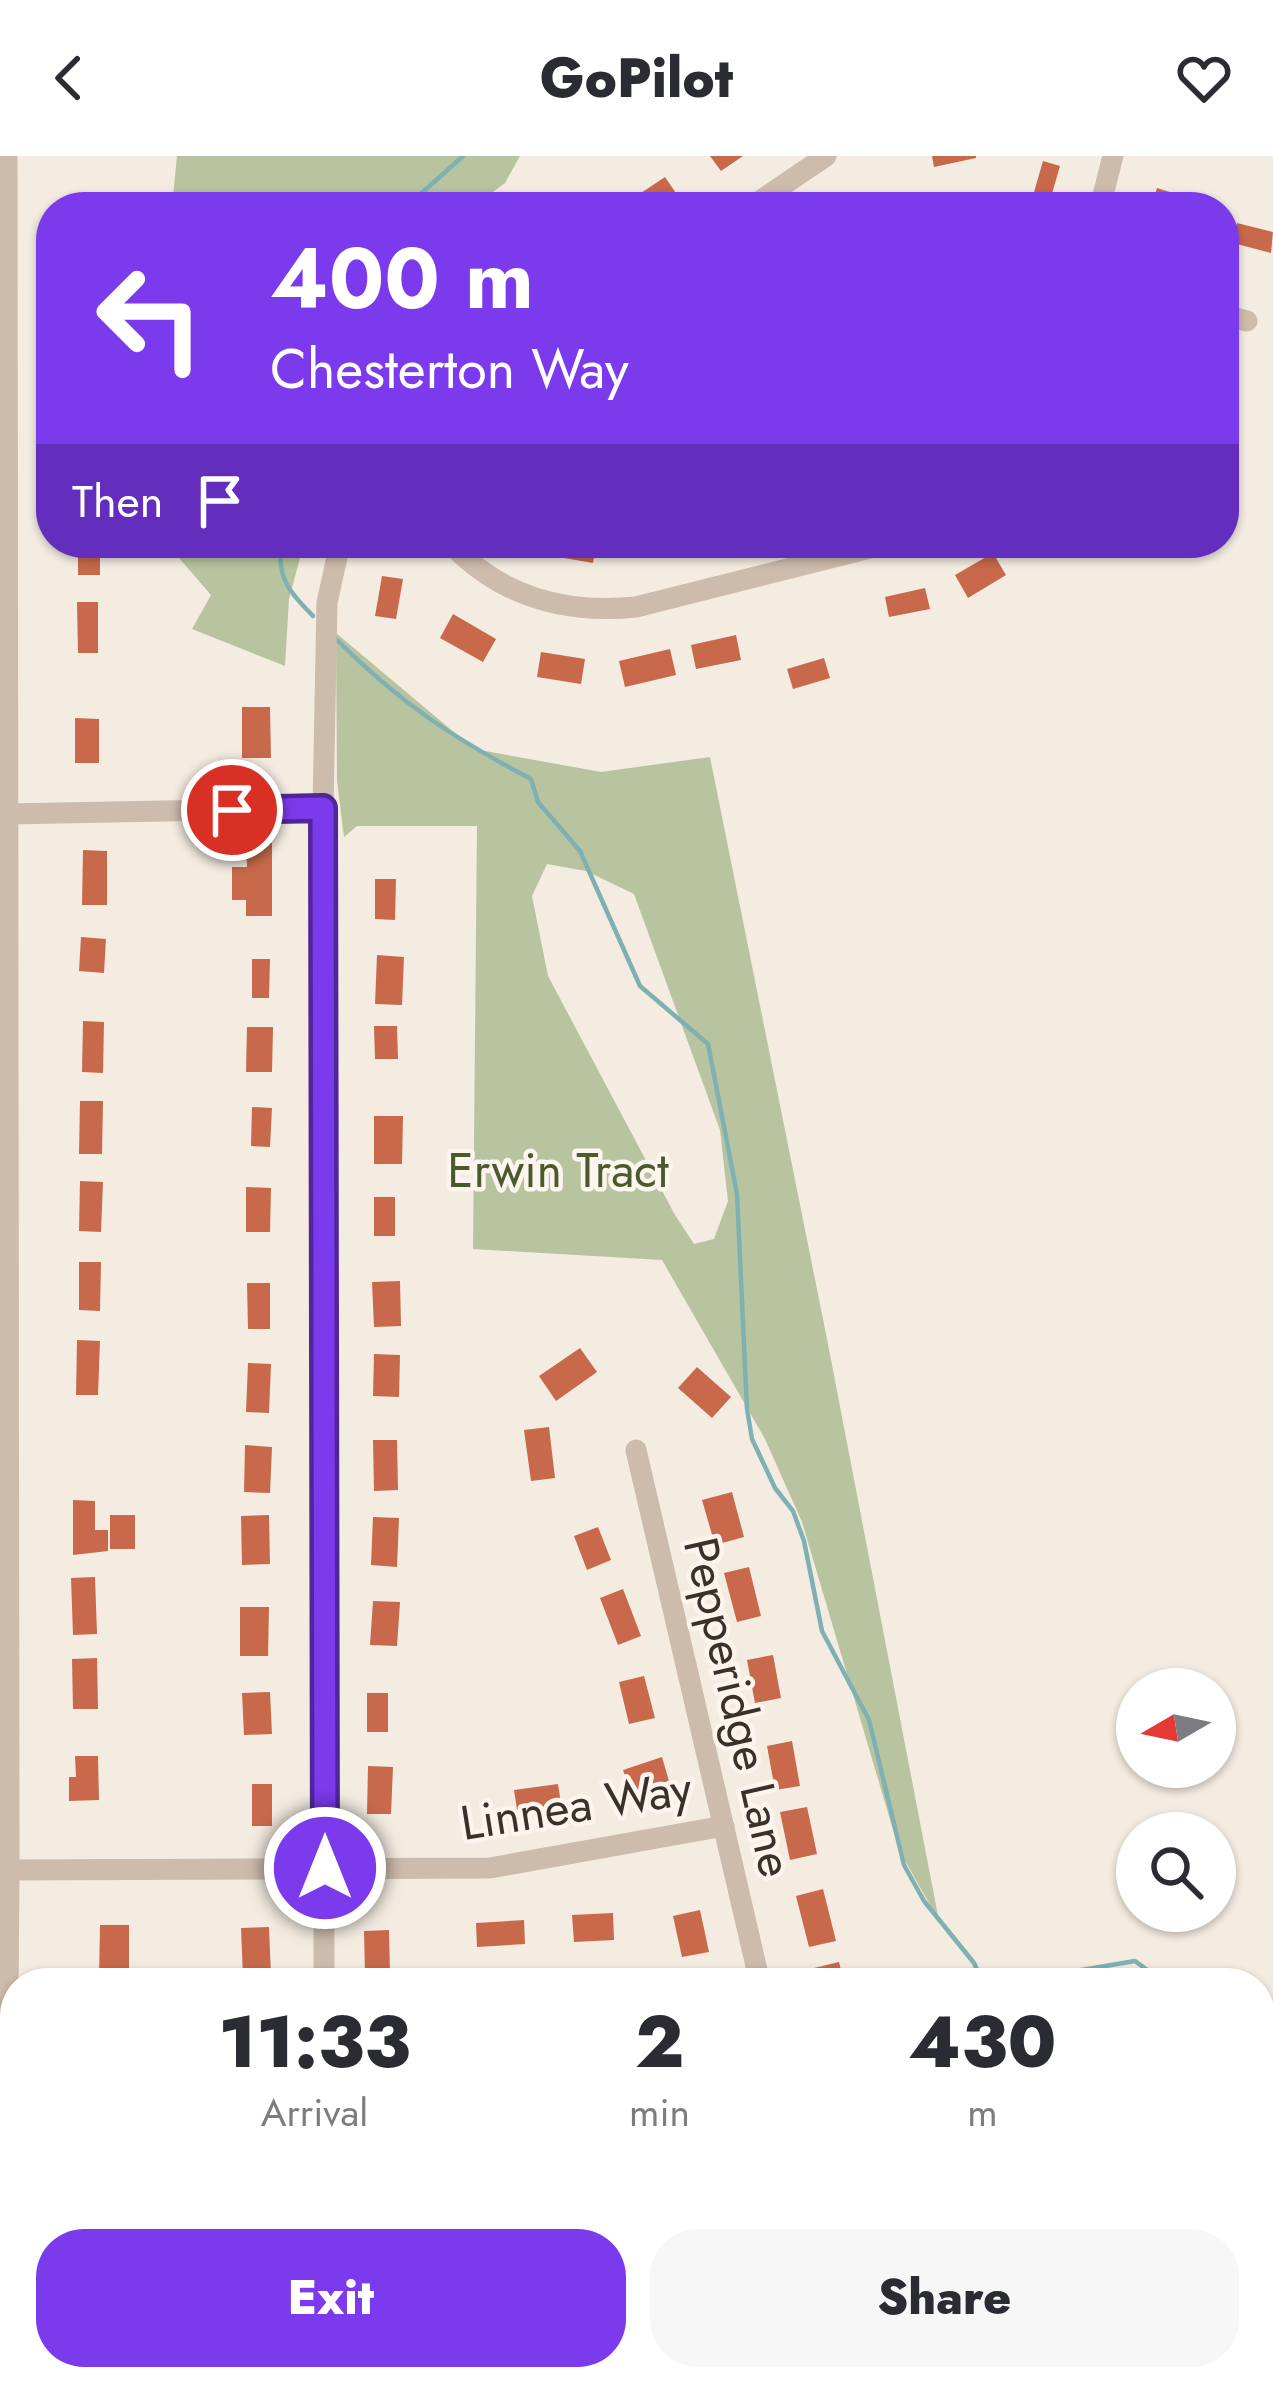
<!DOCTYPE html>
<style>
:root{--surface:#fff;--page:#f7f7f7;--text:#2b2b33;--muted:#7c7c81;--accent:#7c3aed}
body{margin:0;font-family:Jost,sans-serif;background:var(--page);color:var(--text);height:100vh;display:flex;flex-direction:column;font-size:45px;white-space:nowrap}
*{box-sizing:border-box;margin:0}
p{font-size:39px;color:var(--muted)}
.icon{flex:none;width:66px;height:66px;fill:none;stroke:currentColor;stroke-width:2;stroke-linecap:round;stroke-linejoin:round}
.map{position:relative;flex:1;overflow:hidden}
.details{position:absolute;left:0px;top:1812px;width:1275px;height:423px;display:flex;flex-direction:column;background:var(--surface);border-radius:48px 48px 0 0;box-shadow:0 3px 9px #0004}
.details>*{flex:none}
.top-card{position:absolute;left:36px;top:36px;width:1203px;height:366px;border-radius:48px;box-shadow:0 3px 9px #0004;background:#7c3aed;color:#fff;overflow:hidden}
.needle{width:78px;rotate:261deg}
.controls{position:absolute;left:1116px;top:1512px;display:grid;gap:24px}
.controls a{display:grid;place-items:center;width:120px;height:120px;border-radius:50%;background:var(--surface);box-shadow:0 3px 9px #0004;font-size:60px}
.pin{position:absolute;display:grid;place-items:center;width:102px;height:102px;color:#fff;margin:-51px;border:6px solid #fff;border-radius:50%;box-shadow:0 3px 12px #0007}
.me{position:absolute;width:132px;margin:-66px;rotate:0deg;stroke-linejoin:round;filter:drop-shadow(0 0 9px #0008)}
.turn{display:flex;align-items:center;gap:42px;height:252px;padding:0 36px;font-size:54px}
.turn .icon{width:156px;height:156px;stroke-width:2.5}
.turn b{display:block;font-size:84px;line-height:102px}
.then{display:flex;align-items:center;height:114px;padding:0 36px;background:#0003;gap:24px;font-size:45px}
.eta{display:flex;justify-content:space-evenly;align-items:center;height:204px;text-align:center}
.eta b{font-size:72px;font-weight:800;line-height:84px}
.button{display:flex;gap:24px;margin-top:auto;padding:24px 36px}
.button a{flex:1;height:138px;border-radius:48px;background:var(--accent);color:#fff;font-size:48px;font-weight:800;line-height:138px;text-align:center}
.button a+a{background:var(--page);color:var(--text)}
header{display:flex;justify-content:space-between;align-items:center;height:156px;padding:0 36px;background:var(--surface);font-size:54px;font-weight:800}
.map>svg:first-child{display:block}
</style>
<header><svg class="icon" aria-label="back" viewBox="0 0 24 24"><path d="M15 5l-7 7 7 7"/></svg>GoPilot<svg class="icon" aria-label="heart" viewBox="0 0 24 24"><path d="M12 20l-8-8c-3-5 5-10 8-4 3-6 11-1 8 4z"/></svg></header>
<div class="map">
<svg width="1273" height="2233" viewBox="0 0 1273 2233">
<rect width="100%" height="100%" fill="#f4ebe1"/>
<!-- green -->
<g fill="#b8c4a0" fill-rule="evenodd">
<path d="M 177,0 L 520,0 L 505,27 L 473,51 L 172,51 Z"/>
<path d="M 166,387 L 304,387 L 289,443 L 285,510 L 192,473 L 211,439 Z"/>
<path d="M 336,477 L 474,593 L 601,616 L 710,601 L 827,1183 L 939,1765 L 899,1694 L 802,1366 L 765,1283 L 662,1104 L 473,1093 L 477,670 L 357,670 L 344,681 L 337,625 ZM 547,708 L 586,715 L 634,738 L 720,974 L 728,1045 L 714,1083 L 694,1088 L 675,1059 L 548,820 L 532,740 Z"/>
</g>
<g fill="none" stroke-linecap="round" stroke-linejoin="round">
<!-- stream -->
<g stroke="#7fb0b2" stroke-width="4.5">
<path d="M 406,51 L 463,0"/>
<path d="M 282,387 C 276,422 289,435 313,460"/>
<path d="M 337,484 C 400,547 453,582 531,623 L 538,646 L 580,695 L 640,830 L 708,888 L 737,1038 L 747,1253 L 752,1283 L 775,1332 L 793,1355 L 804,1385 L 822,1475 L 869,1564 L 904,1709 L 924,1745 L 974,1807 L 983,1827"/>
<path d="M 1004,1827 L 1135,1805 L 1165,1827"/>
<path d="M 1260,1917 L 1273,1922"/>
<path d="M 1065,2220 L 1067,2233"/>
</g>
</g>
<!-- building -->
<g fill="#c8694b">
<path d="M 710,0 L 743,0 L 721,15 Z"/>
<path d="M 932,0 L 976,0 L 976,2 L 934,11 Z"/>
<path d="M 1043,5 L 1060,10 L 1049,48 L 1032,43 Z"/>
<path d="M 665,21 L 680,43 L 668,51 L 633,51 L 629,45 Z"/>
<path d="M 1157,32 L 1179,39 L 1175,51 L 1151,51 Z"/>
<path d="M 1237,67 L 1273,76 L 1271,97 L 1233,87 Z"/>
<path d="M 1224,264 L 1236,265 L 1234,292 L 1224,291 Z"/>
<rect x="78" y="387" width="22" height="32"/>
<path d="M 549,387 L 596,387 L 593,407 L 547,399 Z"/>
<path d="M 993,397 L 1006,419 L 968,442 L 955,419 Z"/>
<path d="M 382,420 L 403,423 L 396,463 L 375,460 Z"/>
<path d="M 925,432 L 930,453 L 889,461 L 885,441 Z"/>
<path d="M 77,446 L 98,446 L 98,497 L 78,497 Z"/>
<path d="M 453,458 L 496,483 L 483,506 L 440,482 Z"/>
<path d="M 736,479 L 741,504 L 696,513 L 691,489 Z"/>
<path d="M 670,493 L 676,519 L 625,531 L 619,505 Z"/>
<path d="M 541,496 L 585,503 L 581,528 L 537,521 Z"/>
<path d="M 824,502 L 830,522 L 793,533 L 787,513 Z"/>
<path d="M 242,551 L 270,551 L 271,602 L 242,602 Z"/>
<path d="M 75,562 L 99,563 L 99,607 L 75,607 Z"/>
<path d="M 246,687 L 272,687 L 272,760 L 246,760 L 246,744 L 232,744 L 232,711 L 247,711 Z"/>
<path d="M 83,694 L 107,695 L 107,749 L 82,749 Z"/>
<path d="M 375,723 L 396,723 L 395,764 L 375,763 Z"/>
<path d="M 81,781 L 106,783 L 104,817 L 79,815 Z"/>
<path d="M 377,799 L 404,801 L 402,849 L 375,848 Z"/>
<path d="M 252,803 L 270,803 L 269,842 L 252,842 Z"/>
<path d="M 83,865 L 104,866 L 103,917 L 82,916 Z"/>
<path d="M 374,870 L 397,870 L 398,903 L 375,903 Z"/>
<path d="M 247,871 L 273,871 L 272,916 L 246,916 Z"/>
<path d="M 80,945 L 103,945 L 102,998 L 79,998 Z"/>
<path d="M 252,951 L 272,952 L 270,991 L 251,990 Z"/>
<path d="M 374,960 L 403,960 L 402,1008 L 374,1008 Z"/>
<path d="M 80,1025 L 103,1026 L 101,1076 L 79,1075 Z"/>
<path d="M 246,1031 L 271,1032 L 270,1076 L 246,1076 Z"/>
<rect x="374" y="1041" width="21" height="39"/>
<path d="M 79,1106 L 101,1106 L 100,1155 L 79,1154 Z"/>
<path d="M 400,1125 L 401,1170 L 374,1171 L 372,1126 Z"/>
<path d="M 247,1127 L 270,1127 L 270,1173 L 248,1173 Z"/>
<path d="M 77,1184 L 100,1185 L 98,1239 L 76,1239 Z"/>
<path d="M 580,1192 L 597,1216 L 556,1245 L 539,1220 Z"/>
<path d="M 374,1198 L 400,1199 L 399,1241 L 373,1240 Z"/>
<path d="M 248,1207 L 271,1208 L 269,1257 L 246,1256 Z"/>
<path d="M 697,1211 L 731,1241 L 712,1262 L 678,1232 Z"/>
<path d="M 549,1271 L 555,1322 L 531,1325 L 524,1274 Z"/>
<path d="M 373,1284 L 397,1284 L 398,1334 L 374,1335 Z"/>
<path d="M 245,1289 L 272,1291 L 270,1337 L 244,1336 Z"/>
<path d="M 732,1336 L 744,1381 L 715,1389 L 702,1344 Z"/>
<path d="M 73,1344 L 95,1345 L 95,1374 L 108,1374 L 108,1395 L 73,1399 Z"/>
<rect x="110" y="1359" width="25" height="34"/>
<path d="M 269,1359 L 270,1408 L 242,1409 L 241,1360 Z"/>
<path d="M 373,1361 L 399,1362 L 397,1411 L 371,1409 Z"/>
<path d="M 598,1371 L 611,1404 L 587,1414 L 574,1380 Z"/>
<path d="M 749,1411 L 761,1460 L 737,1466 L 724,1417 Z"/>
<path d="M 95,1421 L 97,1478 L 73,1479 L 71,1422 Z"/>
<path d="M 623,1433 L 641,1480 L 618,1489 L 600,1442 Z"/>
<path d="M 373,1445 L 400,1446 L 397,1490 L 370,1489 Z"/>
<path d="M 240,1451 L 269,1451 L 268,1500 L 240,1500 Z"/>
<path d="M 773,1499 L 781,1542 L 755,1547 L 747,1504 Z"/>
<path d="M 97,1502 L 98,1553 L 73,1553 L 72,1503 Z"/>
<path d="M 644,1520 L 655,1562 L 629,1568 L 619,1526 Z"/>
<path d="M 270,1536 L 272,1578 L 244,1579 L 242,1537 Z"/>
<rect x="367" y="1537" width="21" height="39"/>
<path d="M 792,1585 L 800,1630 L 775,1634 L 767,1590 Z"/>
<path d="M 75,1600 L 98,1600 L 99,1644 L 69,1645 L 69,1621 L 76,1621 Z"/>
<path d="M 662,1601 L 669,1625 L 630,1637 L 623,1614 Z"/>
<path d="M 368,1610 L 393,1611 L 391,1658 L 367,1658 Z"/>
<rect x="252" y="1628" width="20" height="42"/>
<path d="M 558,1628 L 562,1654 L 518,1660 L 514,1634 Z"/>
<path d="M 807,1651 L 817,1698 L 790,1704 L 780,1656 Z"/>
<path d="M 823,1733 L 836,1785 L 809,1791 L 796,1740 Z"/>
<path d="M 700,1754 L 709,1796 L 682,1801 L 673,1760 Z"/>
<path d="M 613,1757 L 614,1784 L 574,1786 L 572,1759 Z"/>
<path d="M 524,1764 L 525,1788 L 477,1791 L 476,1767 Z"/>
<path d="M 100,1769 L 129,1769 L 129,1826 L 99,1826 Z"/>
<path d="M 269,1771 L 271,1820 L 243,1821 L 241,1772 Z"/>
<path d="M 389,1774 L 390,1818 L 365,1818 L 364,1775 Z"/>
<path d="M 839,1806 L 844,1827 L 818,1827 L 814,1812 Z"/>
<rect x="94" y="2220" width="28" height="13"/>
<path d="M 556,2220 L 584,2220 L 590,2233 L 562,2233 Z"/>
<path d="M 750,2220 L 799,2220 L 801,2229 L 754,2233 Z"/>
</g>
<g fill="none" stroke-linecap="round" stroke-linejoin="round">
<!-- minor -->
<g stroke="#cdbbac" stroke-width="21">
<path d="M 751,51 L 826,0"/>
<path d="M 1100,51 L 1113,0"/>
<path d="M 1224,159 L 1247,165"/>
<path d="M 450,387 C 501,441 564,458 636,451 L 890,387"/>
<path d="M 7,658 L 323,652"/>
<path d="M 636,1294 L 760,1827"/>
<path d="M 9,1714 L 490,1712 L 724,1670"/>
<path d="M 324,1827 L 323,652 L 327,447 L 340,387"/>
<path d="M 852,2220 L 855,2233"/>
<path d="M 5,2233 L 9,1714 L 7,0"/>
<path d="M 323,2233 L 323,2220"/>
</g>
</g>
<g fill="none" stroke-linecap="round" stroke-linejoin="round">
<defs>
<path id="route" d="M 232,654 L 323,652 L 325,1712"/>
</defs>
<!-- route casing -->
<use href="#route" stroke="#51269a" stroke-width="30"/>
<!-- route -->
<use href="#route" stroke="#7c3aed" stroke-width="21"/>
</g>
<g text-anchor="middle" stroke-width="9" stroke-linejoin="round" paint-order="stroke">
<!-- park labels -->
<g font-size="48" fill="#4a5a2e" stroke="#fbf5ee">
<text x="558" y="1031">Erwin Tract</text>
</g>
<!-- street labels -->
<g font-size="48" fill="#3b302b" stroke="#fbf5ee">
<text transform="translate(739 1551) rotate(77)" y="17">Pepperidge Lane</text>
<text transform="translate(576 1649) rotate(-9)" y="17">Linnea Way</text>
</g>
</g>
</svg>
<div class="controls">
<a><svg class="needle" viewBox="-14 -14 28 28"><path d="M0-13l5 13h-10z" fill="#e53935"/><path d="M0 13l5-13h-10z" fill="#7c7c81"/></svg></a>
<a><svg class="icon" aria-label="search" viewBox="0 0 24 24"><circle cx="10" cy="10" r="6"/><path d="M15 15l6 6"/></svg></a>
</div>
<div class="pin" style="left:232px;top:654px;background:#d93025"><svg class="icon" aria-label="arrive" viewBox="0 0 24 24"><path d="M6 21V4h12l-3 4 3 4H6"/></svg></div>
<svg class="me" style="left:325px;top:1712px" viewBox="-20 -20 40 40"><circle r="17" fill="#7c3aed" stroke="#fff" stroke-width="3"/><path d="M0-11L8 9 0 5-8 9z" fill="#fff"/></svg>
<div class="top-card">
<div class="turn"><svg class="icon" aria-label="left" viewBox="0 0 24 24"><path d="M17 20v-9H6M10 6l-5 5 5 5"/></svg><div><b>400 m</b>Chesterton Way</div></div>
<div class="then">Then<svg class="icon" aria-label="arrive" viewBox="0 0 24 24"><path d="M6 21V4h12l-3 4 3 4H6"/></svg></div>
</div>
<section class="details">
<div class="eta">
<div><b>11:33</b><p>Arrival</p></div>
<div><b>2</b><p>min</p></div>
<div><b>430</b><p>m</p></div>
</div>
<div class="button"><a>Exit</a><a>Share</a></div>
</section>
</div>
